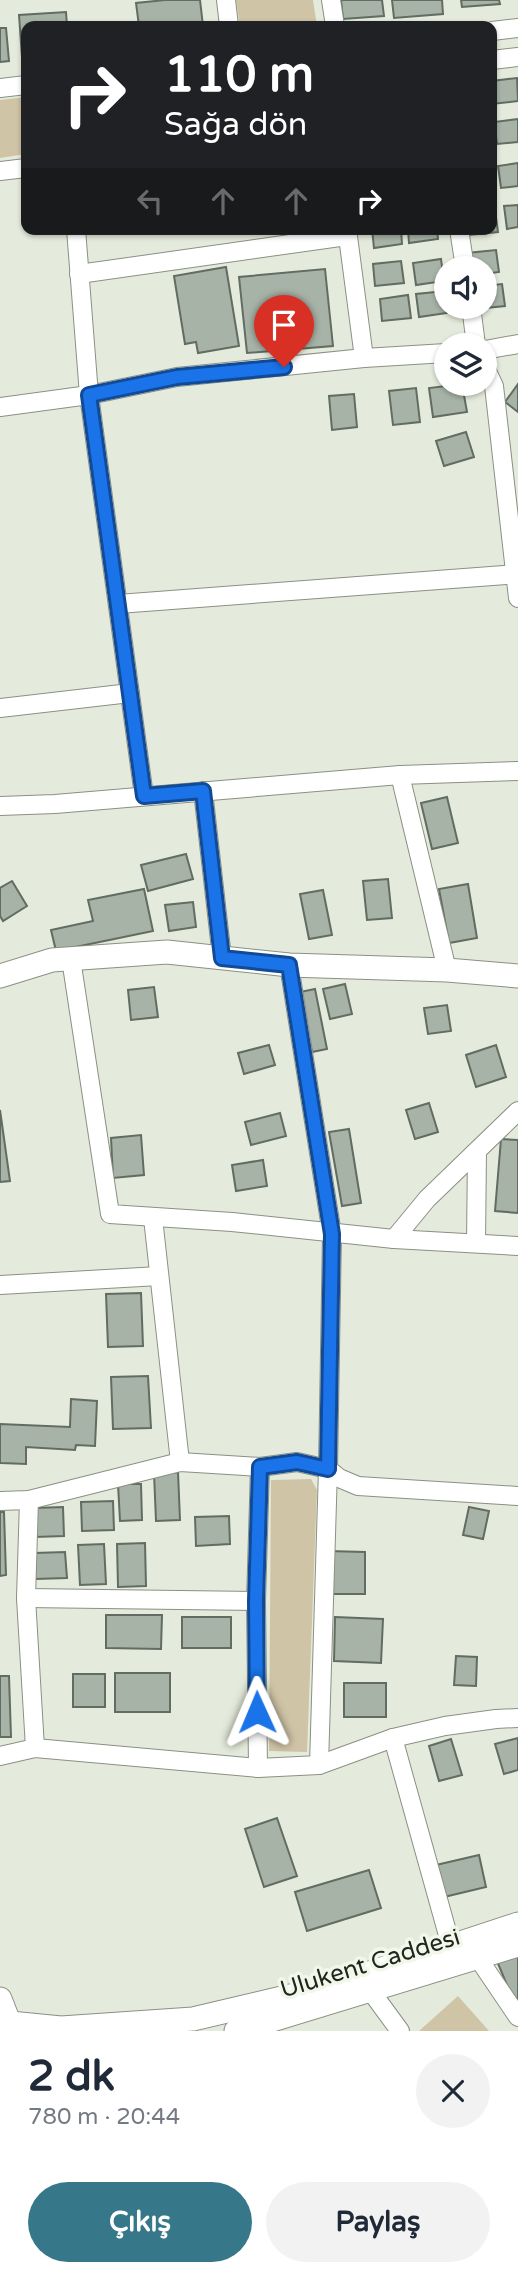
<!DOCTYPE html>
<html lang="tr">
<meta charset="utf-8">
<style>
:root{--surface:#fff;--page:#f2f2f3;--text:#1f2937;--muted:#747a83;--accent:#367889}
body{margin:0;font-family:"Varela Round",sans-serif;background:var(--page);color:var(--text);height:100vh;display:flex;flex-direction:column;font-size:26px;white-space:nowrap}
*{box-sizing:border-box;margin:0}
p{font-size:23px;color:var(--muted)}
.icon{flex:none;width:38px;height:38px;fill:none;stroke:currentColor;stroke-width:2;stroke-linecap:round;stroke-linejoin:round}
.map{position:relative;height:2031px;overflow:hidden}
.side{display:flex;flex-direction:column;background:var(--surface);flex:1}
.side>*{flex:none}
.banner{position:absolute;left:21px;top:21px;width:476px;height:214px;border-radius:14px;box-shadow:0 2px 5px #0004;background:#202124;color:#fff;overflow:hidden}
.buttons{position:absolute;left:434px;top:256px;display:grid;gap:14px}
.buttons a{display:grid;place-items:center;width:63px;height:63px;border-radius:50%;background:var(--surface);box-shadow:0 2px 5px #0004;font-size:35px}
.pin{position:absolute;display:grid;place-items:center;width:60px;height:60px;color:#fff;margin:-72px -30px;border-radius:50% 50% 50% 0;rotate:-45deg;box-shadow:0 0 7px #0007}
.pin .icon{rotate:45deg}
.me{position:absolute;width:77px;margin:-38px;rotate:359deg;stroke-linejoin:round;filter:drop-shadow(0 0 5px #0008)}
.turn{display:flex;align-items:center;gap:24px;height:147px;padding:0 28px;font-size:32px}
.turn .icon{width:91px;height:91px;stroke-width:2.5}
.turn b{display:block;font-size:49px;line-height:60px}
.lanes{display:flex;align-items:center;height:66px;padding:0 28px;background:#0003;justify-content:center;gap:35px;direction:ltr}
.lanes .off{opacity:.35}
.round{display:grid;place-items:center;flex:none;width:74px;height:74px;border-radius:37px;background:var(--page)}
.summary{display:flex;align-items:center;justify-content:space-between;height:119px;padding:0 28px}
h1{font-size:42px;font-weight:800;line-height:52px}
.action{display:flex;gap:14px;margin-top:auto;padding:14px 28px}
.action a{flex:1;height:80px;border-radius:42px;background:var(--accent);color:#fff;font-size:28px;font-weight:800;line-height:80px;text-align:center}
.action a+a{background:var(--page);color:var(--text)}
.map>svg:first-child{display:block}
</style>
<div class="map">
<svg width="518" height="2031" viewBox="0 0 518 2031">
<rect width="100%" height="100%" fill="#e5ebdc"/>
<!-- green -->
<g fill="#d0c4a7">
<path d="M 236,0 L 313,0 L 317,26 L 240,26 Z"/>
<path d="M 26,97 L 26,154 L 0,158 L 0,100 Z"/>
<path d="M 311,1479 L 317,1490 L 307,1752 L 269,1751 L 271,1480 Z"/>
<path d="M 458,1996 L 489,2031 L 419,2031 Z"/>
</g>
<!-- building -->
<g fill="#a7b3a7" stroke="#626c62" stroke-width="2">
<path d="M 165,0 L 200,0 L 203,26 L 139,26 L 136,3 Z"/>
<path d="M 341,0 L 382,0 L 384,16 L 343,19 Z"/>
<path d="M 392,0 L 442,0 L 443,14 L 394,18 Z"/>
<path d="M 461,0 L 499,0 L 500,4 L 462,7 Z"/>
<path d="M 66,12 L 67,26 L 26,26 L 26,57 L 22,57 L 19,15 Z"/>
<path d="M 0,28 L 6,28 L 9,61 L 0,62 Z"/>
<path d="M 517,78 L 518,101 L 492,104 L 492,81 Z"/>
<path d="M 518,119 L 518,142 L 497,144 L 494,122 Z"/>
<path d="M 518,163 L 518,186 L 501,188 L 498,166 Z"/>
<path d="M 518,205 L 518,227 L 507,229 L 504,206 Z"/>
<path d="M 492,210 L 495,210 L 498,232 L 469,235 L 468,229 L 492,229 Z"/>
<path d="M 372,229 L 401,229 L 402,244 L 374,248 Z"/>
<path d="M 408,229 L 437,229 L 438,239 L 409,243 Z"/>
<path d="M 496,250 L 499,272 L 485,274 L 485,268 L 469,268 L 467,253 Z"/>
<path d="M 441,259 L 444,281 L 416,285 L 413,263 Z"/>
<path d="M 401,261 L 404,283 L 375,286 L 373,264 Z"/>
<path d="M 226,267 L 239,346 L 198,353 L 196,342 L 185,344 L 174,276 Z"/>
<path d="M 325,269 L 333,346 L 247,353 L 239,277 Z"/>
<path d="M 502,284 L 505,306 L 476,309 L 476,306 L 485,306 L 485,286 Z"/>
<path d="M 445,291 L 447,313 L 419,317 L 416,294 Z"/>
<path d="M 408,295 L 411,318 L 382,321 L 380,299 Z"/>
<path d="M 462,384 L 467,412 L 433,417 L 429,388 Z"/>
<path d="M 518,384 L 518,412 L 505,402 Z"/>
<path d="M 416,388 L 420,422 L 393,425 L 389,391 Z"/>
<path d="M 354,394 L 357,427 L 332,430 L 329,396 Z"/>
<path d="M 466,432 L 474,457 L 444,466 L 436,441 Z"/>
<path d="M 447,797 L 458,843 L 432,849 L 421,803 Z"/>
<path d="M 186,854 L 193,879 L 148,891 L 141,865 Z"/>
<path d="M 388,879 L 392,918 L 367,920 L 363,881 Z"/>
<path d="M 12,881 L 27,906 L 3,921 L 0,916 L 0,888 Z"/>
<path d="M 468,884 L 477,938 L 449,943 L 439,889 Z"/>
<path d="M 144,889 L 153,931 L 56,951 L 51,930 L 93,921 L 88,900 Z"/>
<path d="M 323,890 L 332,935 L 309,939 L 300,894 Z"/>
<path d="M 193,902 L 196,927 L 169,931 L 165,905 Z"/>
<path d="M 345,984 L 352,1014 L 330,1019 L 323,989 Z"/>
<path d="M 154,987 L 158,1017 L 131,1020 L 128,990 Z"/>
<path d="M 315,989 L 327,1049 L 312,1052 L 300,992 Z"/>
<path d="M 447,1005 L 451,1031 L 428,1034 L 424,1008 Z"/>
<path d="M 269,1045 L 275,1065 L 244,1074 L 238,1053 Z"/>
<path d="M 496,1045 L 506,1077 L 476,1087 L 466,1055 Z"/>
<path d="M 429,1103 L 438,1132 L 415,1139 L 406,1110 Z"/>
<path d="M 0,1110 L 10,1181 L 0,1182 Z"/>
<path d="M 280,1113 L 286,1136 L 251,1145 L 245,1122 Z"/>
<path d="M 349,1129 L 361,1203 L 342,1206 L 329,1132 Z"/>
<path d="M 141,1135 L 144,1175 L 113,1178 L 111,1138 Z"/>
<path d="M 501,1139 L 518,1140 L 518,1213 L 495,1211 Z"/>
<path d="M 263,1160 L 267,1186 L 236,1191 L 232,1165 Z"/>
<path d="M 141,1293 L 143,1346 L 108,1347 L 106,1294 Z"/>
<path d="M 148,1376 L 151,1428 L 113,1429 L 111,1377 Z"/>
<path d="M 71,1399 L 97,1401 L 95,1446 L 76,1445 L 75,1450 L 26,1447 L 26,1464 L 0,1463 L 0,1424 L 70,1427 Z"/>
<path d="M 178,1472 L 180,1520 L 156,1521 L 154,1473 Z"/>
<path d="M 118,1484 L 141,1484 L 142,1520 L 120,1521 Z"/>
<path d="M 113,1501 L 114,1530 L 82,1531 L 81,1502 Z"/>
<path d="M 63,1507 L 64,1536 L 35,1537 L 34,1508 Z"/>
<path d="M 469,1507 L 489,1511 L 483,1539 L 463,1535 Z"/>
<path d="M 0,1512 L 4,1512 L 6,1575 L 0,1576 Z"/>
<path d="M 229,1516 L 230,1544 L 196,1546 L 195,1517 Z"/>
<path d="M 145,1543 L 146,1586 L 118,1587 L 117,1544 Z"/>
<path d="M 104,1544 L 106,1584 L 80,1585 L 78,1545 Z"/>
<path d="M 328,1551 L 365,1552 L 365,1594 L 328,1594 Z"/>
<path d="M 65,1552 L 67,1578 L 35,1579 L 34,1553 Z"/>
<path d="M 106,1615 L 162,1615 L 161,1649 L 106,1648 Z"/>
<rect x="182" y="1617" width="49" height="31"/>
<path d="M 335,1617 L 383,1619 L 381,1663 L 334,1661 Z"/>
<path d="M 456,1656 L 477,1657 L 476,1686 L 454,1685 Z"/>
<rect x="115" y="1673" width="55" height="39"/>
<rect x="73" y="1674" width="32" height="33"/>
<path d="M 0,1676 L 9,1676 L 11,1737 L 0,1737 Z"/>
<rect x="344" y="1683" width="42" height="34"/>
<path d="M 518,1738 L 518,1770 L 504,1774 L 495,1744 Z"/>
<path d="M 451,1739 L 462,1775 L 439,1781 L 429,1746 Z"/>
<path d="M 277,1818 L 297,1876 L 264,1887 L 245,1829 Z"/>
<path d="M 479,1855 L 486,1887 L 444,1897 L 436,1865 Z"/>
<path d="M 369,1870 L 381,1908 L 307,1931 L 295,1892 Z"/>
<path d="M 518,1954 L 518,2001 L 514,2002 L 497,1961 Z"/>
</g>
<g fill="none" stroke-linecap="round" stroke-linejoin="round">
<defs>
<g id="minor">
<path d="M 226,0 L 229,26"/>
<path d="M 331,0 L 335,26"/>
<path d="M 492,31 L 518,28"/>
<path d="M 492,60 L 518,57"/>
<path d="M 0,88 L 26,85"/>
<path d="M 0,171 L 26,168"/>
<path d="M 76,229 L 89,395 L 144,796"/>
<path d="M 347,229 L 364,358"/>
<path d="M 459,229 L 465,268"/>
<path d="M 79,274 L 347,236"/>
<path d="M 471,306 L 476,345"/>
<path d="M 485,350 L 518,344"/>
<path d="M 485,367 L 494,386 L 518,598"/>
<path d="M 0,407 L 89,395 L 177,377 L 364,358 L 446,353"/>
<path d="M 118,604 L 518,574"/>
<path d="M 0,708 L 130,693"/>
<path d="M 400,775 L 447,970"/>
<path d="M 203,791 L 222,958"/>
<path d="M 0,806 L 55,804 L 400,775 L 518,771"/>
<path d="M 71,959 L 110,1214 L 232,1222 L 394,1239 L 518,1246"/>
<path d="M 289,965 L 332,1234 L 328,1469 L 319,1765"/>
<path d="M 153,1218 L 180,1462"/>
<path d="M 394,1239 L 427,1199 L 518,1111"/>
<path d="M 476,1243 L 477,1151"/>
<path d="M 0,1285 L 159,1276"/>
<path d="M 29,1500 L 26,1598 L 35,1748"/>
<path d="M 0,1501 L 29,1500 L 180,1462 L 260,1467 L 297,1462 L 328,1469 L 339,1478 L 358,1486 L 518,1496"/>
<path d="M 26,1598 L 256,1601"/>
<path d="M 393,1738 L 451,1946"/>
<path d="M 0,1756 L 35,1748 L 258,1768 L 319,1765 L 393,1738 L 445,1726 L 496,1719 L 518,1718"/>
<path d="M 258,1768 L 256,1601 L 260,1467"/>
<path d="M 478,1958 L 518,2017"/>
<path d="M 370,1990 L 400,2031"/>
</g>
<g id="tertiary">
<path d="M 0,976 L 52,960 L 167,952 L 289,965 L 447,970 L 518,976"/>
<path d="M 0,1999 L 9,2022"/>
<path d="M 0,2022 L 61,2028 L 193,2019 L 324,1988 L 518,1924"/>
<path d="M 236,2031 L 518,1945"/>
</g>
</defs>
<!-- minor casing -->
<use href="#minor" stroke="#8a9082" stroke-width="20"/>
<!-- tertiary casing -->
<use href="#tertiary" stroke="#8a9082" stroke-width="25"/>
<!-- minor -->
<use href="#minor" stroke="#fff" stroke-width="18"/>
<!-- tertiary -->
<use href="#tertiary" stroke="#fff" stroke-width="23"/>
</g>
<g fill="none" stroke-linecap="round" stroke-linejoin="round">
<defs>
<path id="route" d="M 257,1712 L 256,1601 L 260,1467 L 297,1462 L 328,1469 L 332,1234 L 289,965 L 222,958 L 203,791 L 144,796 L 89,395 L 177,377 L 284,367"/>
</defs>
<!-- route casing -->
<use href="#route" stroke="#114b97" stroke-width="18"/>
<!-- route -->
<use href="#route" stroke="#1a73e8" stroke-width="12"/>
</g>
<g text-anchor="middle" stroke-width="7" stroke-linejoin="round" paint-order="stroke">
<!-- street labels -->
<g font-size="24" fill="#22251f" stroke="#f2f8e9">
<text transform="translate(370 1963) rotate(-17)" y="8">Ulukent Caddesi</text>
</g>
</g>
</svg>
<div class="buttons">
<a><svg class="icon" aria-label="sound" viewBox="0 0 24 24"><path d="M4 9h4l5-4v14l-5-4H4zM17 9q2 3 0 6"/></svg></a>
<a><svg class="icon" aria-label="layers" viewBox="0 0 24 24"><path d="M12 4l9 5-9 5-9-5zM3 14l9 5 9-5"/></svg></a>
</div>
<div class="pin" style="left:284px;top:367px;background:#d93025"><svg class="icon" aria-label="arrive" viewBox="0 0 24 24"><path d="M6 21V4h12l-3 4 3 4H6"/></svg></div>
<svg class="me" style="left:257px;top:1712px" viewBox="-20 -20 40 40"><path d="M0-17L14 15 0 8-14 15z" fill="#1a73e8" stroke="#fff" stroke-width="4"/></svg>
<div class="banner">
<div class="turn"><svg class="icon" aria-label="right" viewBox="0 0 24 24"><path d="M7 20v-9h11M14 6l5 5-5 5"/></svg><div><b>110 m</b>Sağa dön</div></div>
<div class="lanes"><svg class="icon off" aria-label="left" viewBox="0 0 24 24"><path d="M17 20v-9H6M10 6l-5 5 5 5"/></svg><svg class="icon off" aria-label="ahead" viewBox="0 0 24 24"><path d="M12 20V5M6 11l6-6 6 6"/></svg><svg class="icon off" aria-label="ahead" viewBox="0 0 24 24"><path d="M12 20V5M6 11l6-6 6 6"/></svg><svg class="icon" aria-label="right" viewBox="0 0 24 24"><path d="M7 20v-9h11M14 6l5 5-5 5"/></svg></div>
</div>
</div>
<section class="side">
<div class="summary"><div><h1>2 dk</h1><p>780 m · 20:44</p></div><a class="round"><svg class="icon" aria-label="close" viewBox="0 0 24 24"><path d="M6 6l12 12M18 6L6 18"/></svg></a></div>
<div class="action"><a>Çıkış</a><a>Paylaş</a></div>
</section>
